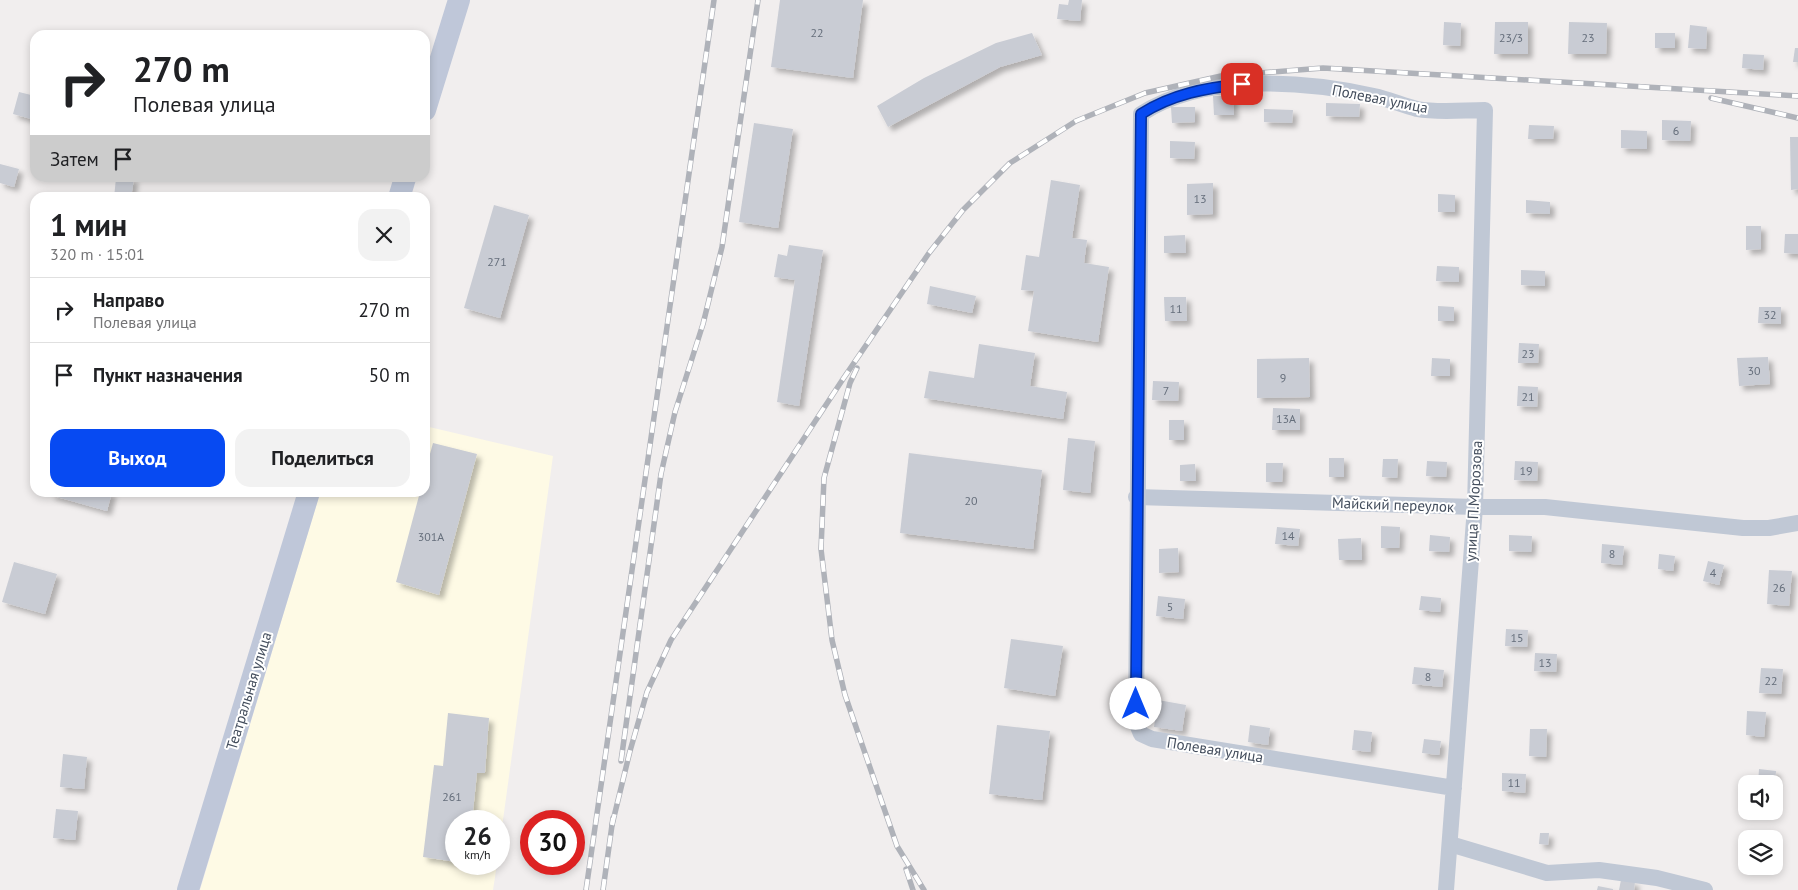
<!DOCTYPE html>
<html lang="ru">
<meta charset="utf-8">
<style>
:root{--surface:#fff;--page:#f2f2f2;--text:#202124;--muted:#757577;--line:#e0e0e0;--accent:#074af2}
body{margin:0;font-family:"PT Sans",sans-serif;background:var(--page);color:var(--text);height:100vh;display:flex;flex-direction:column;font-size:19px;white-space:nowrap}
*{box-sizing:border-box;margin:0}
p{font-size:16px;color:var(--muted)}
.icon{flex:none;width:28px;height:28px;fill:none;stroke:currentColor;stroke-width:2;stroke-linecap:round;stroke-linejoin:round}
.map{position:relative;flex:1;overflow:hidden}
.side{position:absolute;left:30px;top:192px;width:400px;height:305px;display:flex;flex-direction:column;background:var(--surface);border-radius:15px;box-shadow:0 2px 8px #0003}
.side>*{flex:none}
.hud{position:absolute;left:30px;top:30px;width:400px;height:152px;border-radius:15px;box-shadow:0 2px 8px #0003;background:#fff;color:var(--text);overflow:hidden}
.fabs{position:absolute;left:1738px;top:775px;display:grid;gap:10px}
.fabs a{display:grid;place-items:center;width:45px;height:45px;border-radius:10px;background:var(--surface);box-shadow:0 2px 8px #0003;font-size:25px}
.speed{position:absolute;left:445px;top:810px;display:flex;gap:10px;font-size:25px;font-weight:700;text-align:center}
.speed>*{display:grid;place-content:center;width:65px;height:65px;border-radius:50%;background:var(--surface);box-shadow:0 2px 8px #0003;line-height:1}
.speed small{font-size:12px;font-weight:400}
.speed .limit{border:8px solid #d22;background:#fff;color:#111}
.pin{position:absolute;display:grid;place-items:center;width:42px;height:42px;color:#fff;margin:-21px;border-radius:10px;box-shadow:0 2px 8px #0006}
.me{position:absolute;width:55px;margin:-28px;rotate:0deg;stroke-linejoin:round;filter:drop-shadow(0 0 4px #0008)}
.turn{display:flex;align-items:center;gap:18px;height:105px;padding:0 20px;font-size:22px}
.turn .icon{width:65px;height:65px;stroke-width:2.5}
.turn b{display:block;font-size:35px;line-height:42px}
.then{display:flex;align-items:center;height:48px;padding:0 20px;background:#0003;gap:10px;font-size:19px}
.round{display:grid;place-items:center;flex:none;width:52px;height:52px;border-radius:15px;background:var(--page)}
.head{display:flex;align-items:center;justify-content:space-between;height:85px;padding:0 20px}
h1{font-size:30px;font-weight:800;line-height:38px}
.action{display:flex;gap:10px;margin-top:auto;padding:10px 20px}
.action a{flex:1;height:58px;border-radius:15px;background:var(--accent);color:#fff;font-size:20px;font-weight:800;line-height:58px;text-align:center}
.action a+a{background:var(--page);color:var(--text)}
ul{padding:0;list-style:none}
li{display:flex;align-items:center;gap:15px;height:65px;padding:0 20px;border-top:1px solid var(--line)}
li div{flex:1}
li b{display:block;font-size:19px}
li em{font-style:normal}
.map>svg:first-child{display:block}
</style>
<div class="map">
<svg width="1798" height="890" viewBox="0 0 1798 890">
<defs>
<filter id="shadow"><feDropShadow dx="4.5" dy="4.5" stdDeviation="2.5" flood-color="#0004"/></filter>
</defs>
<rect width="100%" height="100%" fill="#f1eeee"/>
<!-- commercial -->
<path fill="#fefae5" d="M 425,426 L 553,456 L 499,849 L 499,821 L 456,821 L 456,864 L 497,864 L 493,890 L 200,890 L 320,493 L 425,492 Z"/>
<!-- building -->
<g fill="#c9ccd4" filter="url(#shadow)">
<path d="M 780,0 L 863,0 L 853,78 L 771,67 Z"/>
<path d="M 1069,0 L 1082,0 L 1080,21 L 1057,19 L 1059,4 L 1068,5 Z"/>
<path d="M 1444,22 L 1461,23 L 1460,46 L 1443,45 Z"/>
<path d="M 1495,22 L 1528,22 L 1528,54 L 1494,54 Z"/>
<path d="M 1569,22 L 1607,23 L 1606,54 L 1568,54 Z"/>
<path d="M 1690,25 L 1707,27 L 1706,49 L 1688,48 Z"/>
<path d="M 1032,33 L 1042,55 L 1000,67 L 888,127 L 877,106 L 924,78 L 996,43 Z"/>
<rect x="1655" y="33" width="20" height="15"/>
<path d="M 1795,48 L 1798,48 L 1798,62 L 1793,62 Z"/>
<path d="M 1743,54 L 1764,55 L 1763,70 L 1742,68 Z"/>
<path d="M 19,92 L 35,96 L 35,120 L 13,114 Z"/>
<path d="M 1213,96 L 1233,96 L 1234,115 L 1214,115 Z"/>
<path d="M 1326,103 L 1360,104 L 1359,117 L 1326,116 Z"/>
<path d="M 1171,107 L 1195,107 L 1195,122 L 1172,123 Z"/>
<path d="M 1264,109 L 1293,110 L 1292,123 L 1264,122 Z"/>
<path d="M 1662,120 L 1691,121 L 1690,141 L 1662,140 Z"/>
<path d="M 754,123 L 793,129 L 778,228 L 739,222 Z"/>
<path d="M 1529,125 L 1554,126 L 1553,139 L 1528,139 Z"/>
<path d="M 1621,130 L 1647,131 L 1647,149 L 1621,148 Z"/>
<path d="M 1790,137 L 1798,137 L 1798,189 L 1791,190 Z"/>
<path d="M 1170,141 L 1195,142 L 1194,159 L 1170,158 Z"/>
<path d="M 0,164 L 19,169 L 14,187 L 0,183 Z"/>
<path d="M 116,178 L 134,178 L 131,198 L 114,198 Z"/>
<path d="M 1051,180 L 1080,185 L 1072,238 L 1087,240 L 1084,263 L 1109,267 L 1098,342 L 1028,331 L 1034,291 L 1021,290 L 1026,255 L 1039,257 Z"/>
<path d="M 1213,183 L 1213,214 L 1187,215 L 1187,184 Z"/>
<path d="M 1438,194 L 1455,195 L 1455,212 L 1438,212 Z"/>
<path d="M 1526,200 L 1550,202 L 1550,214 L 1526,213 Z"/>
<path d="M 494,205 L 529,215 L 500,318 L 464,308 Z"/>
<path d="M 1746,226 L 1761,226 L 1761,249 L 1746,250 Z"/>
<path d="M 1785,234 L 1798,234 L 1798,254 L 1784,253 Z"/>
<path d="M 1185,235 L 1186,253 L 1164,253 L 1164,236 Z"/>
<path d="M 789,245 L 823,250 L 799,406 L 777,402 L 795,280 L 774,277 L 778,254 L 787,256 Z"/>
<path d="M 1437,266 L 1459,267 L 1459,282 L 1436,281 Z"/>
<path d="M 1521,270 L 1545,271 L 1545,286 L 1521,285 Z"/>
<path d="M 930,286 L 976,296 L 972,313 L 927,304 Z"/>
<path d="M 1164,297 L 1186,297 L 1187,321 L 1165,321 Z"/>
<path d="M 1438,306 L 1454,307 L 1454,321 L 1438,321 Z"/>
<path d="M 1759,307 L 1781,307 L 1781,324 L 1758,323 Z"/>
<path d="M 1519,343 L 1539,344 L 1538,363 L 1518,363 Z"/>
<path d="M 979,344 L 1035,353 L 1030,386 L 1067,392 L 1063,419 L 924,398 L 929,371 L 974,378 Z"/>
<path d="M 1768,357 L 1770,384 L 1739,386 L 1737,358 Z"/>
<path d="M 1309,358 L 1310,397 L 1257,398 L 1257,359 Z"/>
<path d="M 1432,358 L 1450,359 L 1450,376 L 1431,376 Z"/>
<path d="M 1153,381 L 1179,382 L 1178,401 L 1152,400 Z"/>
<path d="M 1518,386 L 1538,387 L 1537,407 L 1517,406 Z"/>
<path d="M 1273,408 L 1300,409 L 1300,430 L 1272,430 Z"/>
<rect x="1169" y="420" width="15" height="20"/>
<path d="M 1068,438 L 1095,441 L 1090,493 L 1063,490 Z"/>
<path d="M 433,443 L 477,454 L 439,595 L 396,582 L 420,492 L 425,492 L 425,472 Z"/>
<path d="M 909,453 L 1042,470 L 1033,549 L 900,533 Z"/>
<rect x="1329" y="458" width="15" height="19"/>
<path d="M 1383,459 L 1398,459 L 1397,478 L 1382,477 Z"/>
<path d="M 1427,461 L 1447,462 L 1446,477 L 1426,476 Z"/>
<path d="M 1515,461 L 1538,462 L 1537,481 L 1514,480 Z"/>
<path d="M 1266,463 L 1283,463 L 1282,482 L 1266,482 Z"/>
<path d="M 1195,464 L 1196,481 L 1180,481 L 1180,465 Z"/>
<path d="M 51,492 L 112,492 L 107,511 L 50,495 Z"/>
<path d="M 1381,526 L 1400,527 L 1399,548 L 1381,548 Z"/>
<path d="M 1277,527 L 1300,529 L 1298,546 L 1275,544 Z"/>
<path d="M 1430,535 L 1450,537 L 1449,552 L 1429,551 Z"/>
<path d="M 1509,535 L 1532,536 L 1531,552 L 1509,551 Z"/>
<path d="M 1361,538 L 1362,560 L 1339,560 L 1338,539 Z"/>
<path d="M 1602,544 L 1624,546 L 1622,565 L 1601,563 Z"/>
<path d="M 1178,548 L 1179,572 L 1159,573 L 1159,549 Z"/>
<path d="M 1659,554 L 1675,556 L 1673,571 L 1658,569 Z"/>
<path d="M 1708,561 L 1724,565 L 1719,585 L 1703,581 Z"/>
<path d="M 14,562 L 57,574 L 45,614 L 2,602 Z"/>
<path d="M 1769,570 L 1792,571 L 1789,606 L 1767,604 Z"/>
<path d="M 1158,596 L 1185,599 L 1183,619 L 1156,616 Z"/>
<path d="M 1421,596 L 1441,598 L 1440,612 L 1419,610 Z"/>
<path d="M 1506,629 L 1528,630 L 1527,647 L 1505,646 Z"/>
<path d="M 1011,639 L 1063,646 L 1055,696 L 1004,688 Z"/>
<path d="M 1535,653 L 1557,654 L 1556,672 L 1534,671 Z"/>
<path d="M 1414,667 L 1444,670 L 1442,687 L 1412,684 Z"/>
<path d="M 1761,668 L 1783,669 L 1781,694 L 1759,693 Z"/>
<path d="M 1158,700 L 1186,705 L 1182,731 L 1154,727 Z"/>
<path d="M 1747,711 L 1766,712 L 1764,737 L 1746,735 Z"/>
<path d="M 448,713 L 489,718 L 485,773 L 477,773 L 472,821 L 456,821 L 456,862 L 423,857 L 434,765 L 443,766 Z"/>
<path d="M 997,725 L 1050,731 L 1042,800 L 989,794 Z"/>
<path d="M 1250,725 L 1270,728 L 1268,745 L 1248,742 Z"/>
<path d="M 1530,729 L 1547,729 L 1546,757 L 1529,756 Z"/>
<path d="M 1354,730 L 1372,732 L 1370,752 L 1352,750 Z"/>
<path d="M 1424,739 L 1441,741 L 1439,755 L 1422,753 Z"/>
<path d="M 63,754 L 87,757 L 84,789 L 60,787 Z"/>
<path d="M 1759,769 L 1776,771 L 1775,784 L 1758,784 Z"/>
<path d="M 1502,773 L 1526,774 L 1525,793 L 1502,791 Z"/>
<path d="M 56,809 L 78,811 L 75,840 L 53,838 Z"/>
<path d="M 1540,833 L 1549,833 L 1548,845 L 1539,844 Z"/>
<path d="M 1621,880 L 1635,882 L 1634,890 L 1619,890 Z"/>
<path d="M 1598,886 L 1613,889 L 1613,890 L 1597,890 Z"/>
</g>
<g fill="none" stroke-linecap="round" stroke-linejoin="round">
<!-- street -->
<g stroke="#c0c8d5" stroke-width="16">
<path d="M 1136,497 L 1475,507 L 1545,507 L 1743,528 L 1769,528 L 1798,523"/>
<path d="M 1450,844 L 1547,873 L 1599,870 L 1657,878 L 1705,890"/>
<path d="M 1446,890 L 1475,507 L 1485,110 C 1464,110 1438,113 1417,109 C 1402,105 1388,99 1374,96 C 1303,80 1204,73 1141,114 L 1136,722 L 1141,734 L 1152,739 L 1454,788"/>
</g>
<!-- secondary -->
<g stroke="#bfc7d9" stroke-width="22">
<path d="M 425,110 L 459,0"/>
<path d="M 399,198 L 405,178"/>
<path d="M 188,890 L 309,492"/>
</g>
<defs>
<g id="rail">
<path d="M 1711,98 L 1798,118"/>
<path d="M 857,368 L 850,383 L 824,478 L 821,549 L 832,640 L 845,695 L 897,846 L 924,890"/>
<path d="M 621,761 L 661,474 L 675,412 L 703,324 L 722,247 L 758,0"/>
<path d="M 612,825 L 630,751 L 647,692 L 671,640 L 843,379 L 929,253 L 963,210 L 1010,163 L 1076,121 L 1145,93 L 1221,76 L 1323,68 L 1798,96"/>
<path d="M 906,869 L 913,890"/>
<path d="M 586,890 L 714,0"/>
<path d="M 603,890 L 613,818"/>
</g>
</defs>
<!-- rail casing -->
<use href="#rail" stroke="#afb2b9" stroke-width="5.5"/>
<!-- rail -->
<use href="#rail" stroke="#fff" stroke-width="4" stroke-dasharray="11" stroke-linecap="butt"/>
</g>
<g fill="none" stroke-linecap="round" stroke-linejoin="round">
<defs>
<path id="route" d="M 1136,704 L 1141,114 C 1172,94 1206,88 1242,84"/>
</defs>
<!-- route casing -->
<use href="#route" stroke="#05309d" stroke-width="12"/>
<!-- route -->
<use href="#route" stroke="#074af2" stroke-width="9"/>
</g>
<g text-anchor="middle" stroke-width="4" stroke-linejoin="round" paint-order="stroke">
<!-- number labels -->
<g font-size="12" fill="#656e7b">
<text x="817" y="37">22</text>
<text x="1511" y="42">23/3</text>
<text x="1588" y="42">23</text>
<text x="1676" y="135">6</text>
<text x="1200" y="203">13</text>
<text x="497" y="266">271</text>
<text x="1176" y="313">11</text>
<text x="1770" y="319">32</text>
<text x="1528" y="358">23</text>
<text x="1754" y="375">30</text>
<text x="1283" y="382">9</text>
<text x="1166" y="395">7</text>
<text x="1528" y="401">21</text>
<text x="1286" y="423">13А</text>
<text x="1526" y="475">19</text>
<text x="971" y="505">20</text>
<text x="1288" y="540">14</text>
<text x="431" y="541">301А</text>
<text x="1612" y="558">8</text>
<text x="1713" y="577">4</text>
<text x="1779" y="592">26</text>
<text x="1170" y="611">5</text>
<text x="1517" y="642">15</text>
<text x="1545" y="667">13</text>
<text x="1428" y="681">8</text>
<text x="1771" y="685">22</text>
<text x="1514" y="787">11</text>
<text x="452" y="801">261</text>
</g>
<!-- street labels -->
<g font-size="15" fill="#444e5d" stroke="#fff">
<text transform="translate(1380 99) rotate(11)" y="5">Полевая улица</text>
<text transform="translate(1474 501) rotate(-87)" y="5">улица П.Морозова</text>
<text transform="translate(1393 505) rotate(2)" y="5">Майский переулок</text>
<text transform="translate(249 691) rotate(-73)" y="5">Театральная улица</text>
<text transform="translate(1215 750) rotate(9)" y="5">Полевая улица</text>
</g>
</g>
</svg>
<div class="fabs">
<a><svg class="icon" aria-label="sound" viewBox="0 0 24 24"><path d="M4 9h4l5-4v14l-5-4H4zM17 9q2 3 0 6"/></svg></a>
<a><svg class="icon" aria-label="layers" viewBox="0 0 24 24"><path d="M12 4l9 5-9 5-9-5zM3 14l9 5 9-5"/></svg></a>
</div>
<div class="speed"><div>26<small>km/h</small></div><div class="limit">30</div></div>
<div class="pin" style="left:1242px;top:84px;background:#d93025"><svg class="icon" aria-label="arrive" viewBox="0 0 24 24"><path d="M6 21V4h12l-3 4 3 4H6"/></svg></div>
<svg class="me" style="left:1136px;top:704px" viewBox="-20 -20 40 40"><circle r="19" fill="#fff"/><path d="M0-13L10 11 0 6-10 11z" fill="#074af2"/></svg>
<div class="hud">
<div class="turn"><svg class="icon" aria-label="right" viewBox="0 0 24 24"><path d="M7 20v-9h11M14 6l5 5-5 5"/></svg><div><b>270 m</b>Полевая улица</div></div>
<div class="then">Затем<svg class="icon" aria-label="arrive" viewBox="0 0 24 24"><path d="M6 21V4h12l-3 4 3 4H6"/></svg></div>
</div>
<section class="side">
<div class="head"><div><h1>1 мин</h1><p>320 m · 15:01</p></div><a class="round"><svg class="icon" aria-label="close" viewBox="0 0 24 24"><path d="M6 6l12 12M18 6L6 18"/></svg></a></div>
<ul>
<li><svg class="icon" aria-label="right" viewBox="0 0 24 24"><path d="M7 20v-9h11M14 6l5 5-5 5"/></svg><div><b>Направо</b><p>Полевая улица</p></div><em>270 m</em></li>
<li><svg class="icon" aria-label="arrive" viewBox="0 0 24 24"><path d="M6 21V4h12l-3 4 3 4H6"/></svg><div><b>Пункт назначения</b></div><em>50 m</em></li>
</ul>
<div class="action"><a>Выход</a><a>Поделиться</a></div>
</section>
</div>
